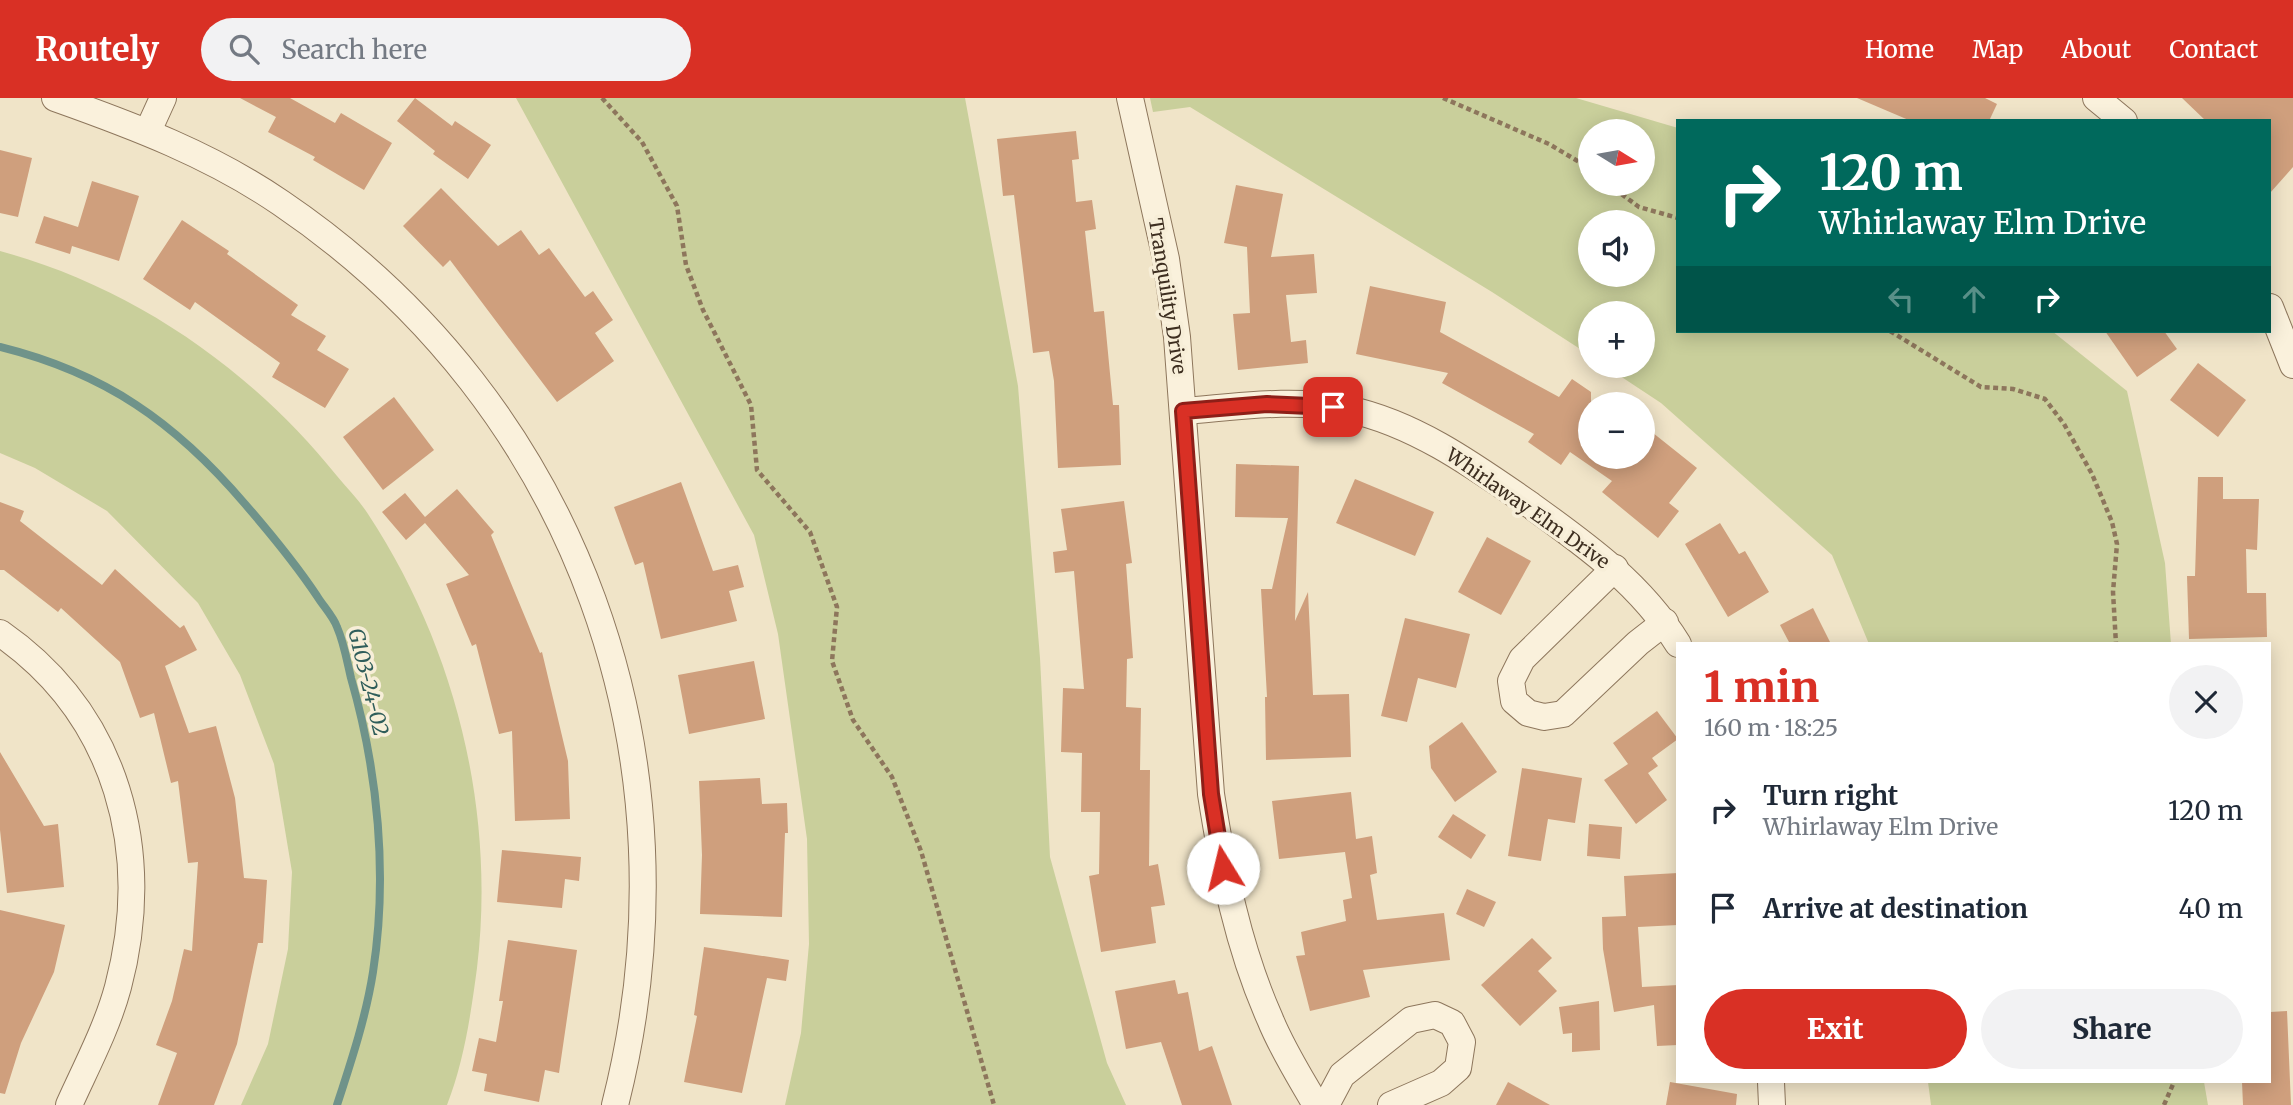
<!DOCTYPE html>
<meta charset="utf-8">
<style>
:root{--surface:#fff;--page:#f2f2f3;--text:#1f2937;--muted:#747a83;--accent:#d93025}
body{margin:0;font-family:Merriweather,serif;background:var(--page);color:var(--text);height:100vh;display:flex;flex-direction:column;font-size:26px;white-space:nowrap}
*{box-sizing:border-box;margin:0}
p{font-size:23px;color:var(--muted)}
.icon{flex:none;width:38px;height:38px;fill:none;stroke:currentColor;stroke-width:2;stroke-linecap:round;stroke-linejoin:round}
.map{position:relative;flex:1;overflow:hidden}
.drawer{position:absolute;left:1676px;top:544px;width:595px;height:441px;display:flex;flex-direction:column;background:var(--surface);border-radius:0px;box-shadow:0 4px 18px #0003}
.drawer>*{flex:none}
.hud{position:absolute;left:1676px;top:21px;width:595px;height:214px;border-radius:0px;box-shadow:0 4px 18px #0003;background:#00695c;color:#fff;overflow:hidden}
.needle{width:46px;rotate:101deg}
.fabs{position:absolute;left:1578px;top:21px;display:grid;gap:14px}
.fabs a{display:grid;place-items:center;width:77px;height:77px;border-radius:50%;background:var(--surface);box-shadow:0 4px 18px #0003;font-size:35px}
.pin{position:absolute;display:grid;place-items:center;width:60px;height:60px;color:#fff;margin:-30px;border-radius:14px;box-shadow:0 4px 10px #0006}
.me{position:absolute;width:77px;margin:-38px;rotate:351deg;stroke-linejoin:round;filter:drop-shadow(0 0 5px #0008)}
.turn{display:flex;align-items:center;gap:24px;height:147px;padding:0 28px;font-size:32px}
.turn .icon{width:91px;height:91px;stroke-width:2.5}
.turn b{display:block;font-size:49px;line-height:60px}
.lanes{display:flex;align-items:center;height:66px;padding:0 28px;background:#0003;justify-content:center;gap:35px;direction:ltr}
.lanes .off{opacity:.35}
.round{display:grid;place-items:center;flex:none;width:74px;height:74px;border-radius:37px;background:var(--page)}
.summary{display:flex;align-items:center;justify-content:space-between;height:119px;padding:0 28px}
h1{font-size:42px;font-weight:800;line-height:52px;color:var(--accent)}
.cta{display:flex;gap:14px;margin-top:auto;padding:14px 28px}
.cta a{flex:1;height:80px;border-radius:42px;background:var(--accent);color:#fff;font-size:28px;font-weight:800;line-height:80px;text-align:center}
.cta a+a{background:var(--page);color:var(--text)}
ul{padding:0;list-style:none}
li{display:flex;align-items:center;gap:21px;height:98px;padding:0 28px}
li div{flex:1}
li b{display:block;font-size:26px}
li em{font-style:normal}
header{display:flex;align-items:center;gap:42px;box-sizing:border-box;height:98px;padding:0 35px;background:var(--accent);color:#fff}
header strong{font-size:33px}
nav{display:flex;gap:38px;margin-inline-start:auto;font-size:24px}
.search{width:490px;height:63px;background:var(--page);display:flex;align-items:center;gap:18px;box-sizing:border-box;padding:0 24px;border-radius:38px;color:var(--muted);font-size:26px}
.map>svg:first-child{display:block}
</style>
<header>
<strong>Routely</strong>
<div class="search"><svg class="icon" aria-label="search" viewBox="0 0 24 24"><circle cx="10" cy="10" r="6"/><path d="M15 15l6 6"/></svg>Search here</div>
<nav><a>Home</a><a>Map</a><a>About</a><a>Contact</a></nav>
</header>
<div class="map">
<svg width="2293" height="1007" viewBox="0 0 2293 1007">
<rect width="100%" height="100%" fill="#f0e4c8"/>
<!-- green -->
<g fill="#c9cf9b" fill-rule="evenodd">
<path d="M 516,0 L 965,0 L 1018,288 L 1040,560 L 1050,759 L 1107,965 L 1126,1007 L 785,1007 L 801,935 L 809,846 L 807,741 L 778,536 L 754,437 Z"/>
<path d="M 1150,0 L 1576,0 L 1678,30 L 1678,233 L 2052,233 L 2127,293 L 2165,465 L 2171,546 L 1869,546 L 1832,457 L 1661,305 L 1605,268 L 1643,268 L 1643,215 L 1591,215 L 1591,258 L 1492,194 L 1190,9 L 1153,14 ZM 1591,33 L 1643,33 L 1643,86 L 1591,86 ZM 1591,124 L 1643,124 L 1643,177 L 1591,177 Z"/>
<path d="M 0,153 C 133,189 251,271 337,378 C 347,390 359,402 368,416 C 455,548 496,712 477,870 C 471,915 464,964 447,1007 L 241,1007 L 268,946 L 288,851 L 292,774 L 274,666 L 240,577 L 198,505 L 107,413 L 35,370 L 0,355 Z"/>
<path d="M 1928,984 L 2204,984 L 2208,1007 L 1931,1007 Z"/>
</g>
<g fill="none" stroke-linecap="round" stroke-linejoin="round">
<!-- stream -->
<path stroke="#6f938a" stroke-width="8" d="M 0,249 C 105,275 175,324 245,406 C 271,436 295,465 317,498 C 323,508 333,518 337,529 C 344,545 347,563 351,580 C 378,674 388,777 373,874 C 366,919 351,964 337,1007"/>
</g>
<!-- building -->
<g fill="#cf9f7d">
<path d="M 240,0 L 290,0 L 335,25 L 341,15 L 392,45 L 364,92 L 313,62 L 315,59 L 268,34 L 276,19 Z"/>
<path d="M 415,0 L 452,28 L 455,23 L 491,47 L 468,81 L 433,56 L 435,53 L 397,23 Z"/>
<path d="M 1857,0 L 1985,0 L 1997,6 L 1989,23 L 1911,23 Z"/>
<path d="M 2182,0 L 2293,0 L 2293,69 L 2270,95 L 2270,23 L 2206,23 Z"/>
<path d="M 1076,33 L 1079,61 L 1072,62 L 1076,104 L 1092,102 L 1096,131 L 1085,133 L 1094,214 L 1104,213 L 1113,307 L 1119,307 L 1121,367 L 1058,370 L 1054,283 L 1049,253 L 1033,255 L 1014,97 L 1003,98 L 997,41 Z"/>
<path d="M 0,52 L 32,60 L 18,119 L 0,115 Z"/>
<path d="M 92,83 L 139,98 L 119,163 L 72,148 L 70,156 L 35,145 L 44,118 L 78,129 Z"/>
<path d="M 1236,87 L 1283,96 L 1271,159 L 1314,156 L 1317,195 L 1286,197 L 1291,244 L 1306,242 L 1308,265 L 1238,272 L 1233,216 L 1250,215 L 1247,149 L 1224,145 Z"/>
<path d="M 441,90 L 498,148 L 521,132 L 539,157 L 549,150 L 585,199 L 593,193 L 613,222 L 595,235 L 614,263 L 557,304 L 450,162 L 443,169 L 403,128 Z"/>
<path d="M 182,122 L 229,153 L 227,156 L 298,207 L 291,217 L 326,238 L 317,252 L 349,271 L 325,310 L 272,279 L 280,265 L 195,204 L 190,212 L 143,181 Z"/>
<path d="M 1370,188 L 1446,204 L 1440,234 L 1559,299 L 1572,281 L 1591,294 L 1591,359 L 1643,359 L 1643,327 L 1697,370 L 1669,405 L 1679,413 L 1658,440 L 1602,394 L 1612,383 L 1570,354 L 1561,367 L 1528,344 L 1534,336 L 1442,285 L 1448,275 L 1356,256 Z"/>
<path d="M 2105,233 L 2164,233 L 2177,251 L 2137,279 Z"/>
<path d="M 2198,265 L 2246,302 L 2218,339 L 2170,302 Z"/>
<path d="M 394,299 L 434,352 L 383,392 L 343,339 Z"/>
<path d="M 1236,366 L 1299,368 L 1295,523 L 1308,494 L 1313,597 L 1349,596 L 1351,659 L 1266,662 L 1265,599 L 1267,599 L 1261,491 L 1272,491 L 1288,420 L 1235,419 Z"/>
<path d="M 2198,379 L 2223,379 L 2223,401 L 2259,401 L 2257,452 L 2246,451 L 2247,495 L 2266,495 L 2267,539 L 2189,541 L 2187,478 L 2195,478 Z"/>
<path d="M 1355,381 L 1434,414 L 1415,458 L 1336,425 Z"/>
<path d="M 681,384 L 713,473 L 738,467 L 744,489 L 729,493 L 737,523 L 661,541 L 643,464 L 635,467 L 614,409 Z"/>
<path d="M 457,391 L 494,434 L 491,437 L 540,555 L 542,554 L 568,663 L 570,721 L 515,723 L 512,633 L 499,636 L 476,546 L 472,548 L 446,486 L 469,477 L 425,425 L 406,442 L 382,414 L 405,395 L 425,419 Z"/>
<path d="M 1124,403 L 1132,465 L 1126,466 L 1133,560 L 1127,561 L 1126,609 L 1141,610 L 1140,672 L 1150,672 L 1149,768 L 1158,766 L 1165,807 L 1151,809 L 1156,845 L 1101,854 L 1089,778 L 1099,776 L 1100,714 L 1081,714 L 1082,655 L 1061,654 L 1063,590 L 1084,591 L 1074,473 L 1055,475 L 1053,454 L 1067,452 L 1061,411 Z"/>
<path d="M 0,404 L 24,413 L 20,423 L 102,487 L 115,471 L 180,530 L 184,527 L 197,552 L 165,568 L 189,635 L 216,628 L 235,700 L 244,780 L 267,782 L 263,845 L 258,845 L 237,946 L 214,1007 L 158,1007 L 177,955 L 156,947 L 172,903 L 184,851 L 192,853 L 198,764 L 188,765 L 178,683 L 171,685 L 154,615 L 140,620 L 120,564 L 61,510 L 58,514 L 4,472 L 0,472 Z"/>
<path d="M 1720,425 L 1739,456 L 1745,453 L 1769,494 L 1728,519 L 1685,446 Z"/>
<path d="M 1487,439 L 1531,463 L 1501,517 L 1458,494 Z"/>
<path d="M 1813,510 L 1831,546 L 1790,546 L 1780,527 Z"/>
<path d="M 1405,520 L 1470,536 L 1456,590 L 1418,580 L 1407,624 L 1381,618 Z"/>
<path d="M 754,563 L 765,621 L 689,636 L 678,577 Z"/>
<path d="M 1657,613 L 1678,641 L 1652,660 L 1658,668 L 1648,675 L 1667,702 L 1636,726 L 1604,682 L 1628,666 L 1613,645 Z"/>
<path d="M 1462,624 L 1497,674 L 1455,704 L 1431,670 L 1429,648 Z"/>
<path d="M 0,654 L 44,728 L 58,726 L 64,789 L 7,795 L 0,732 Z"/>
<path d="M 1522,670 L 1582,680 L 1575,725 L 1548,721 L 1541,763 L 1508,758 Z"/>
<path d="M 760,680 L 762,706 L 787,705 L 788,735 L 785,735 L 782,819 L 700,816 L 702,757 L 699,683 Z"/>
<path d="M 1351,694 L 1356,741 L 1372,738 L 1377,775 L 1370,777 L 1377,822 L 1444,815 L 1450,862 L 1363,872 L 1370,899 L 1310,913 L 1296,858 L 1305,857 L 1301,834 L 1346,823 L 1343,802 L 1352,800 L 1345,754 L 1279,761 L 1272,703 Z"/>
<path d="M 1453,716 L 1486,737 L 1471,761 L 1438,739 Z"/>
<path d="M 1589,726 L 1622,729 L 1620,761 L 1587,758 Z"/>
<path d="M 502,752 L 581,759 L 579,783 L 565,781 L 562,810 L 497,804 Z"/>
<path d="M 1678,775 L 1678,827 L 1638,829 L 1642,889 L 1678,887 L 1678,947 L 1657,948 L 1654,907 L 1614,914 L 1603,851 L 1602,819 L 1626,818 L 1624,778 Z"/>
<path d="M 1467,791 L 1496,804 L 1484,829 L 1456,816 Z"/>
<path d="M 0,812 L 65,827 L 54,874 L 21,945 L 5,996 L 0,995 Z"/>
<path d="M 1532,840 L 1552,860 L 1538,873 L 1557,893 L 1520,928 L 1481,887 Z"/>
<path d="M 508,842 L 577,852 L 559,975 L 545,972 L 539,1004 L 484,993 L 487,976 L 472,973 L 479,940 L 496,944 L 503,903 L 499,903 Z"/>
<path d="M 704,849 L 789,862 L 786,883 L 767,880 L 742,995 L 684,984 L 697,918 L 694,917 Z"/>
<path d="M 1175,882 L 1178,896 L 1188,894 L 1199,953 L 1212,948 L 1232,1007 L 1182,1007 L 1161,944 L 1126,951 L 1115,893 Z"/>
<path d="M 1599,903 L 1600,952 L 1572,954 L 1572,935 L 1563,936 L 1559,909 Z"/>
<path d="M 2287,913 L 2291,1007 L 2243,1007 L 2242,984 L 2270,984 L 2270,914 Z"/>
<path d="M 1508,984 L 1550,1007 L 1496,1007 Z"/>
<path d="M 1670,984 L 1737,996 L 1736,1007 L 1666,1007 Z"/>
</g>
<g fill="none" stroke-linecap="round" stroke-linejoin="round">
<defs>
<g id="minor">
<path d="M 55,0 C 134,28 211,57 281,105 C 579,307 703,661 615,1007"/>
<path d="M 1130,0 L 1166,161 L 1177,239 L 1211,696 C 1223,773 1238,849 1270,921 C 1282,951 1300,979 1316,1007"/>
<path d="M 2096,0 L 2124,23"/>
<path d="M 148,33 L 163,0"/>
<path d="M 2270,209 L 2293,267"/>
<path d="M 1183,313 C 1237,309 1293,300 1347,311 C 1414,325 1473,367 1529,406 C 1586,447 1641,486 1678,546"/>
<path d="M 1615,470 L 1522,561 L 1511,583 L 1514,603 L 1528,615 L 1544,619 L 1563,616 L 1638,545 L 1665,524"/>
<path d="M 0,535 C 118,617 154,754 118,889 C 107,930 86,969 69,1007"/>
<path d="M 1771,984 L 1772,1007"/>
<path d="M 1326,1007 L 1342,977 L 1411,922 L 1435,917 L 1452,925 L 1462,944 L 1458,970 L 1441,985 L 1391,1007"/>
</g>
</defs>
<!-- minor casing -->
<use href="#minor" stroke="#8d765c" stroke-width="28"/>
<!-- path -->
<g stroke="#8d765c" stroke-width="4.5" stroke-dasharray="5 3.5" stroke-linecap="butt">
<path d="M 602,0 L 642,44 L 677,108 L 686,167 L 703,212 L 751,307 L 757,372 L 810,434 L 837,509 L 832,563 L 853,622 L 892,679 L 921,753 L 994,1007"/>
<path d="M 1443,0 L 1549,46 L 1591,71"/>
<path d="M 1608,86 L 1639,109 L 1678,120"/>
<path d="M 1890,233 L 1981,289 L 2013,291 L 2045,301 L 2064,326 L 2092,376 L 2112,424 L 2117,446 L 2113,494 L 2116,546"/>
<path d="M 2164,1007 L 2174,984"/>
</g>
<!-- minor -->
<use href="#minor" stroke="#faf1dc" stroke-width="26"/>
</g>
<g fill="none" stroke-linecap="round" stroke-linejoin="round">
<defs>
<path id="route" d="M 1223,770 L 1211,696 L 1183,313 L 1267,306 L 1333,309"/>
</defs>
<!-- route casing -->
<use href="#route" stroke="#8d1f18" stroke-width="18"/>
<!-- route -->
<use href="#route" stroke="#d93025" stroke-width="12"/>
</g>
<g text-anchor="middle" stroke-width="7" stroke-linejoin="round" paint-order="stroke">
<!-- street labels -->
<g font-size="19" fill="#3d2e20" stroke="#f7eed8">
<text transform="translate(1168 198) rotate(81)" y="7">Tranquility Drive</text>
<text transform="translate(1528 410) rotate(35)" y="7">Whirlaway Elm Drive</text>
</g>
<!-- water labels -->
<g font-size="21" font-style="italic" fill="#2f5d5a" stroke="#f7eed8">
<text transform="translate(368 584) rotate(76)" y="7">G103-24-02</text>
</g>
</g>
</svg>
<div class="fabs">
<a><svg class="needle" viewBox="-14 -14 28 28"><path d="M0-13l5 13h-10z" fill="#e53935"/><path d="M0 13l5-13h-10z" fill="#747a83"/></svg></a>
<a><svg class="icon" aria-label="sound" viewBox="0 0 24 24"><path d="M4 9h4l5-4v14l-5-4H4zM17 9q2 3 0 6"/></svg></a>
<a>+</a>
<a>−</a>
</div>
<div class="pin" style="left:1333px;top:309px;background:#d93025"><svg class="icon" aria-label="arrive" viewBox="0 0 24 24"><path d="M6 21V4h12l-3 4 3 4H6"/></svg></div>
<svg class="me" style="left:1223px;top:770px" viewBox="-20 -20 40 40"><circle r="19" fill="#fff"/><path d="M0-13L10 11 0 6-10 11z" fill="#d93025"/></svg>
<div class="hud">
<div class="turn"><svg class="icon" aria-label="right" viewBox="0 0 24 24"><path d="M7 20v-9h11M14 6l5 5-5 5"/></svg><div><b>120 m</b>Whirlaway Elm Drive</div></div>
<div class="lanes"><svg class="icon off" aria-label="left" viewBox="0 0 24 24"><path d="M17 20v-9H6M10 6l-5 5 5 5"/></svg><svg class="icon off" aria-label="ahead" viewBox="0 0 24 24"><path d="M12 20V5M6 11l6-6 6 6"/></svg><svg class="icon" aria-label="right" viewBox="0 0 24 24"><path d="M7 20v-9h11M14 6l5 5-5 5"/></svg></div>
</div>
<section class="drawer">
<div class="summary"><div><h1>1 min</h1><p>160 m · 18:25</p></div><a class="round"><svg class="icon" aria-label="close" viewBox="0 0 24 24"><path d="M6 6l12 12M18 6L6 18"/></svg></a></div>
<ul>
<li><svg class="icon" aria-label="right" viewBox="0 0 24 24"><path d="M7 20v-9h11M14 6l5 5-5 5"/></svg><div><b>Turn right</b><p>Whirlaway Elm Drive</p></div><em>120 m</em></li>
<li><svg class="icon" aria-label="arrive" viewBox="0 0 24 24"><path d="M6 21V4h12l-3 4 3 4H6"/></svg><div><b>Arrive at destination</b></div><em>40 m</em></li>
</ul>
<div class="cta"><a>Exit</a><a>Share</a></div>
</section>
</div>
